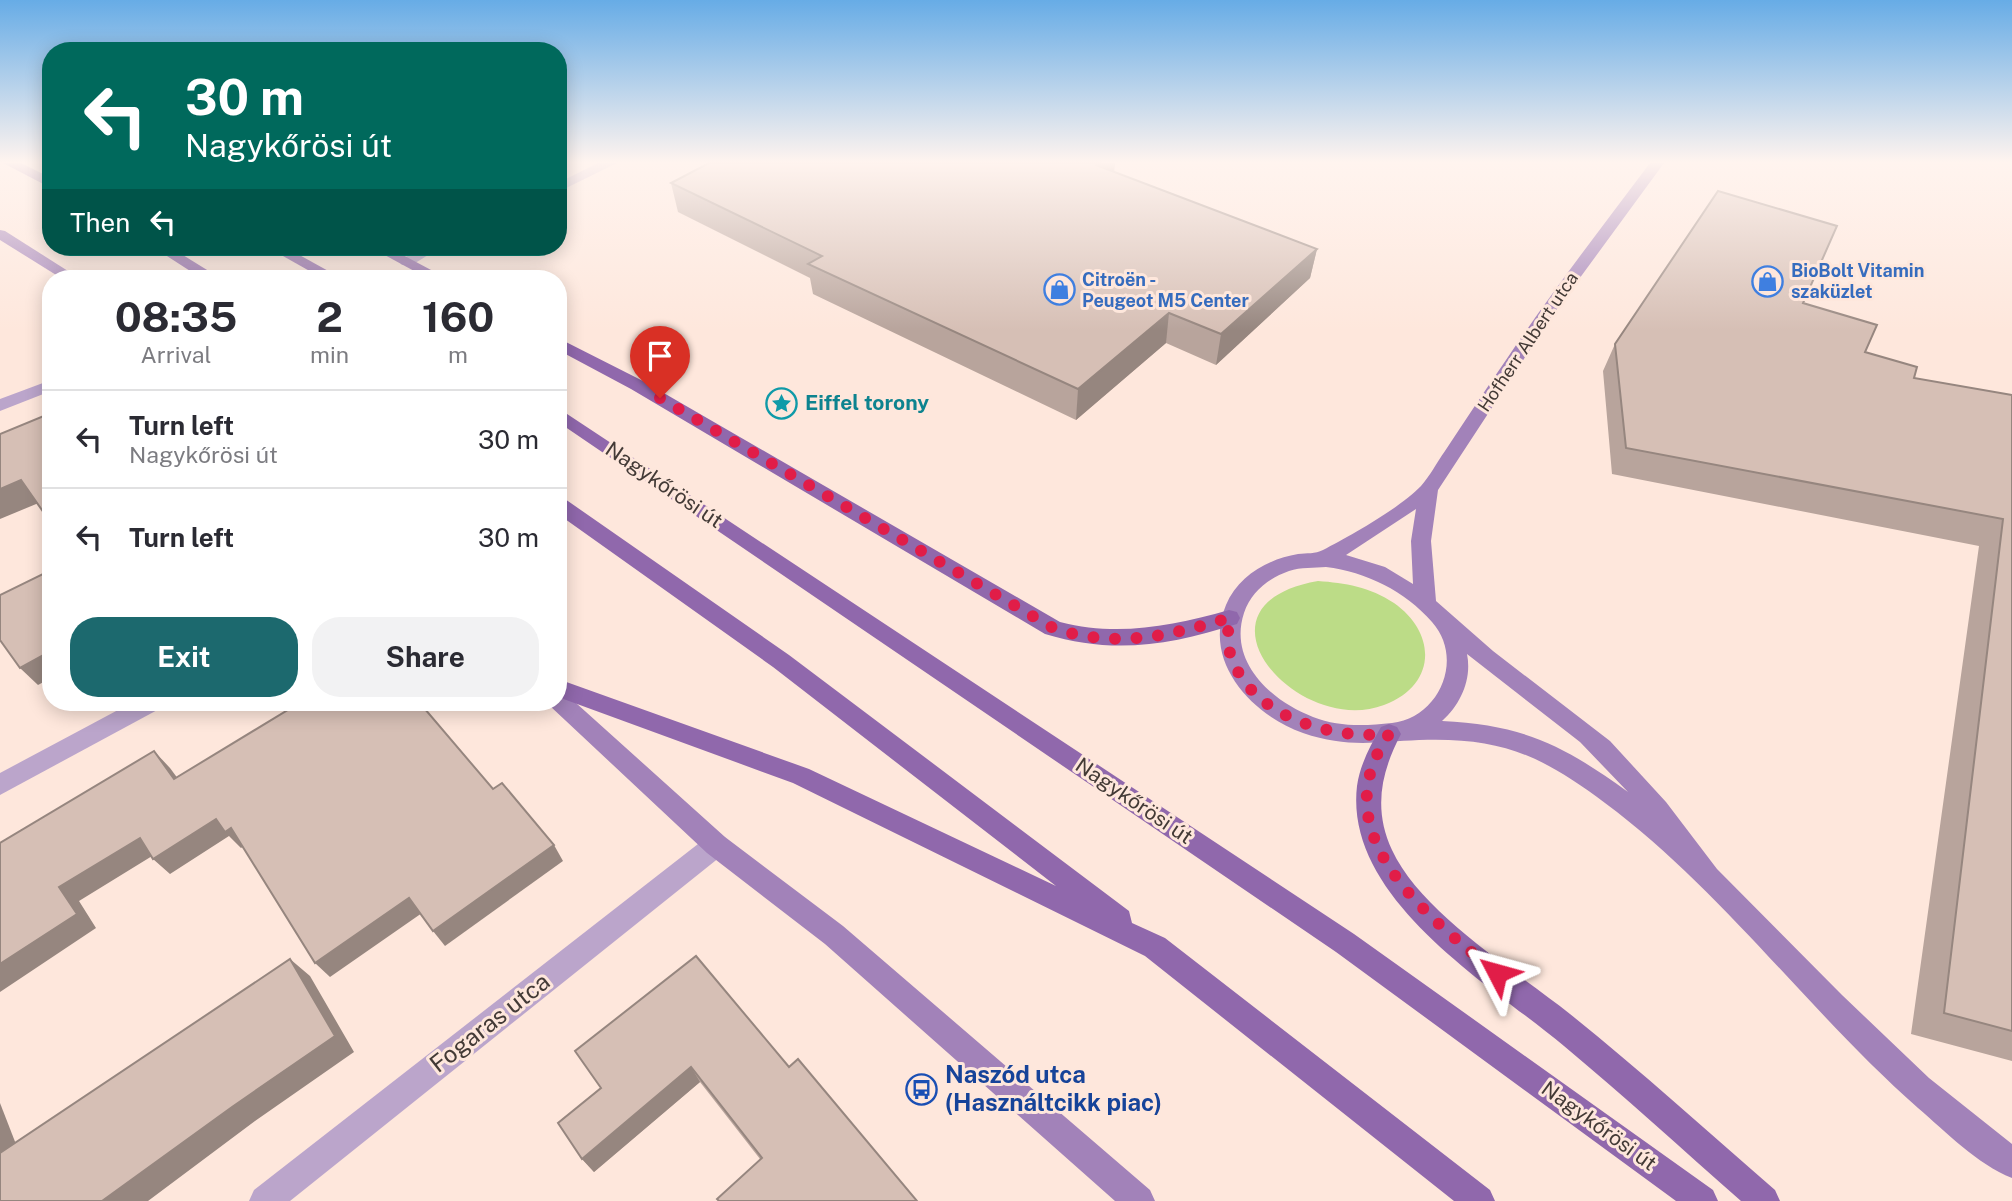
<!DOCTYPE html>
<meta charset="utf-8">
<style>
:root{--surface:#fff;--page:#f2f2f3;--text:#2b2b33;--muted:#7c7c81;--line:#e1e1e2;--accent:#1c696e}
body{margin:0;font-family:"Public Sans",sans-serif;background:var(--page);color:var(--text);height:100vh;display:flex;flex-direction:column;font-size:26px;white-space:nowrap}
*{box-sizing:border-box;margin:0}
p{font-size:23px;color:var(--muted)}
.icon{flex:none;width:38px;height:38px;fill:none;stroke:currentColor;stroke-width:2;stroke-linecap:round;stroke-linejoin:round}
.map{position:relative;flex:1;overflow:hidden}
.drawer{position:absolute;left:42px;top:270px;width:525px;height:441px;display:flex;flex-direction:column;background:var(--surface);border-radius:28px;box-shadow:0 4px 18px #0003}
.drawer>*{flex:none}
.top-card{position:absolute;left:42px;top:42px;width:525px;height:214px;border-radius:28px;box-shadow:0 4px 18px #0003;background:#00695c;color:#fff;overflow:hidden}
.pin{position:absolute;display:grid;place-items:center;width:60px;height:60px;color:#fff;margin:-72px -30px;border-radius:50% 50% 50% 0;rotate:-45deg;box-shadow:0 0 7px #0007}
.pin .icon{rotate:45deg}
.me{position:absolute;width:77px;margin:-38px;rotate:309deg;stroke-linejoin:round;filter:drop-shadow(0 0 5px #0008)}
.turn{display:flex;align-items:center;gap:24px;height:147px;padding:0 28px;font-size:32px}
.turn .icon{width:91px;height:91px;stroke-width:2.5}
.turn b{display:block;font-size:49px;line-height:60px}
.then{display:flex;align-items:center;height:66px;padding:0 28px;background:#0003;gap:14px;font-size:26px}
.eta{display:flex;justify-content:space-evenly;align-items:center;height:119px;text-align:center}
.eta b{font-size:42px;font-weight:700;line-height:49px}
.button{display:flex;gap:14px;margin-top:auto;padding:14px 28px}
.button a{flex:1;height:80px;border-radius:28px;background:var(--accent);color:#fff;font-size:28px;font-weight:700;line-height:80px;text-align:center}
.button a+a{background:var(--page);color:var(--text)}
ul{padding:0;list-style:none}
li{display:flex;align-items:center;gap:21px;height:98px;padding:0 28px;border-top:2px solid var(--line)}
li div{flex:1}
li b{display:block;font-size:26px}
li em{font-style:normal}
.map>svg:first-child{display:block}
</style>
<div class="map">
<svg width="2012" height="1201" viewBox="0 0 2012 1201">
<rect width="100%" height="100%" fill="#fee7dc"/>
<!-- green -->
<path fill="#bcdc87" d="M 1318,581 C 1345,583 1370,587 1394,603 C 1438,634 1436,686 1384,705 C 1297,738 1181,605 1318,581 Z"/>
<g fill="none" stroke-linecap="round" stroke-linejoin="round">
<!-- street -->
<g fill="#bba5cb" fill-rule="evenodd">
<path d="M 598,163 L 617,163 L 558,192 L 558,183 Z"/>
<path d="M 423,247 L 441,247 L 412,265 L 402,265 L 399,262 L 402,259 Z"/>
<path d="M 51,380 L 51,391 L 0,411 L 0,399 Z"/>
<path d="M 133,702 L 164,702 L 161,708 L 0,795 L 0,773 Z"/>
<path d="M 716,834 L 725,837 L 729,845 L 725,853 L 290,1201 L 249,1201 L 254,1190 L 707,837 Z"/>
</g>
<!-- secondary -->
<g fill="#a282b9" fill-rule="evenodd">
<path d="M 1650,163 L 1664,163 L 1552,316 L 1438,490 L 1431,541 L 1436,601 L 1493,651 L 1610,741 L 1666,802 L 1717,869 L 1842,995 L 1929,1078 L 2012,1144 L 2012,1178 C 1977,1164 1946,1132 1918,1108 C 1809,1012 1722,890 1605,803 C 1541,755 1501,737 1419,740 C 1375,742 1347,748 1303,733 C 1252,715 1202,662 1226,605 C 1238,576 1268,559 1298,554 C 1307,553 1315,554 1323,550 C 1350,536 1400,508 1421,486 C 1430,476 1437,462 1445,451 C 1465,421 1485,390 1506,360 C 1551,293 1601,228 1650,163 ZM 1416,509 L 1411,541 L 1413,584 L 1385,567 L 1346,555 ZM 1326,567 C 1366,572 1405,591 1432,622 C 1465,659 1439,718 1392,723 C 1365,726 1338,727 1313,717 C 1271,701 1228,662 1244,613 C 1251,592 1269,578 1289,571 C 1301,567 1314,568 1326,567 ZM 1467,654 L 1580,742 L 1628,792 C 1563,745 1524,725 1442,721 C 1461,704 1472,679 1467,654 Z"/>
<path d="M 0,230 L 5,231 L 79,278 L 61,278 L 0,240 Z"/>
<path d="M 558,691 L 566,694 L 725,837 L 843,926 L 1150,1190 L 1155,1201 L 1115,1201 L 825,944 L 707,853 L 550,706 L 548,702 L 558,702 Z"/>
</g>
<!-- primary -->
<g fill="#9068ac" fill-rule="evenodd">
<path d="M 3,163 L 21,163 L 51,178 L 51,188 Z"/>
<path d="M 153,247 L 170,247 L 220,278 L 201,278 Z"/>
<path d="M 267,247 L 285,247 L 341,278 L 322,278 Z"/>
<path d="M 370,247 L 388,247 L 446,278 L 427,278 Z"/>
<path d="M 558,338 L 643,381 L 1060,622 C 1118,637 1172,626 1229,610 L 1237,612 L 1240,618 L 1237,624 C 1170,645 1114,655 1045,634 L 631,389 L 558,350 Z"/>
<path d="M 558,408 L 1354,934 L 1713,1190 L 1718,1201 L 1676,1201 L 1336,952 L 558,422 Z"/>
<path d="M 558,497 L 565,499 L 789,655 L 1129,911 L 1132,923 L 1165,938 L 1490,1190 L 1495,1201 L 1454,1201 L 1145,956 L 793,783 L 558,697 L 558,679 L 809,769 L 1056,886 L 773,667 L 558,514 Z"/>
<path d="M 1389,724 L 1397,727 L 1401,734 C 1381,772 1373,809 1392,850 C 1421,913 1516,971 1570,1014 C 1640,1070 1707,1131 1775,1190 L 1780,1201 L 1741,1201 C 1682,1149 1624,1096 1564,1046 C 1490,984 1344,899 1357,786 C 1360,765 1370,746 1381,727 Z"/>
</g>
</g>
<!-- wall -->
<g fill="#b8a49c">
<path d="M 709,163 L 1115,163 L 1114,172 L 1317,249 L 1310,278 L 1216,365 L 1166,343 L 1076,420 L 813,294 L 810,278 L 678,212 L 671,183 Z"/>
<path d="M 1803,303 L 1865,352 L 1914,378 L 2012,395 L 2012,1061 L 1911,1034 L 1979,546 L 1612,474 L 1603,371 L 1615,344 Z"/>
<path d="M 575,1051 L 789,1067 L 917,1201 L 760,1159 L 700,1082 L 594,1172 L 582,1159 L 601,1088 Z"/>
</g>
<!-- shaded-wall -->
<g fill="#96867f">
<path d="M 1099,163 L 1115,163 L 1113,181 L 1096,165 Z"/>
<path d="M 1317,249 L 1310,278 L 1216,365 L 1221,334 Z"/>
<path d="M 1169,313 L 1166,343 L 1076,420 L 1078,389 Z"/>
<path d="M 21,480 L 41,502 L 0,519 L 0,489 Z"/>
<path d="M 51,651 L 51,678 L 38,685 L 20,668 Z"/>
<path d="M 154,751 L 170,768 L 190,795 L 174,779 Z"/>
<path d="M 216,819 L 231,828 L 247,844 L 241,848 L 229,836 L 170,874 L 153,859 Z"/>
<path d="M 140,838 L 157,853 L 79,901 L 96,928 L 0,992 L 0,964 L 59,887 Z"/>
<path d="M 554,845 L 563,861 L 445,946 L 433,931 Z"/>
<path d="M 409,898 L 422,913 L 330,977 L 315,963 Z"/>
<path d="M 290,959 L 310,976 L 354,1052 L 255,1121 L 148,1201 L 102,1201 Z"/>
<path d="M 691,1067 L 700,1082 L 594,1172 L 582,1159 Z"/>
<path d="M 0,1103 L 26,1170 L 0,1159 Z"/>
</g>
<!-- building -->
<g fill="#d6bfb5" stroke="#96867f" stroke-width="2">
<path d="M 709,163 L 1099,163 L 1096,165 L 1317,249 L 1221,334 L 1169,313 L 1078,389 L 808,264 L 822,256 L 671,183 Z"/>
<path d="M 1718,191 L 1837,226 L 1803,303 L 1877,325 L 1865,352 L 1917,367 L 1914,378 L 2012,395 L 2012,1031 L 1944,1013 L 2003,519 L 1626,448 L 1615,344 Z"/>
<path d="M 51,413 L 51,523 L 21,480 L 0,489 L 0,434 Z"/>
<path d="M 51,570 L 51,651 L 20,668 L 0,640 L 0,595 Z"/>
<path d="M 301,702 L 419,702 L 493,789 L 502,783 L 554,845 L 433,931 L 409,898 L 315,963 L 231,828 L 225,832 L 216,819 L 153,859 L 140,838 L 59,887 L 77,914 L 0,964 L 0,843 L 154,751 L 174,779 Z"/>
<path d="M 696,956 L 789,1067 L 798,1059 L 917,1201 L 719,1201 L 717,1199 L 762,1158 L 691,1067 L 582,1159 L 558,1123 L 601,1088 L 575,1051 Z"/>
<path d="M 290,959 L 335,1036 L 232,1107 L 102,1201 L 0,1201 L 0,1153 Z"/>
</g>
<!-- sky -->
<linearGradient id="sky" x2="0" y2="1"><stop stop-color="#67ace6"/><stop offset="0.49" stop-color="#fff4ef"/><stop offset="1" stop-color="#fff4ef" stop-opacity="0"/></linearGradient>
<rect width="2012" height="331" fill="url(#sky)"/>
<g fill="none" stroke-linecap="round" stroke-linejoin="round">
<!-- route -->
<path stroke="#e11d48" stroke-width="12" stroke-dasharray="0 21.6" d="M 660,398 L 1053,628 C 1117,649 1167,636 1229,618 C 1229,626 1227,637 1228,645 C 1242,714 1328,740 1389,734 C 1320,834 1427,916 1497,973"/>
</g>
<!-- icons -->
<defs>
<symbol id="shop-ring" viewBox="-11 -11 22 22"><circle r="9.5" fill="#fee7dc" stroke="#3f7fe0" stroke-width="1.5"/><path d="M-5-2.5h2.3a2.7 3.5 0 0 1 5.4 0H5L5.5 6h-11ZM-1.5-2.5h3a1.5 2.3 0 0 0-3 0Z" fill="#3f7fe0"/></symbol>
<symbol id="sight-ring" viewBox="-11 -11 22 22"><circle r="9.5" fill="#fee7dc" stroke="#0f9aa8" stroke-width="1.5"/><path d="M0-6L1.8-2.2L6-1.7L2.9 1.2L3.7 5.4L0 3.3L-3.7 5.4L-2.9 1.2L-6-1.7L-1.8-2.2Z" fill="#0f9aa8"/></symbol>
<symbol id="bus-ring" viewBox="-11 -11 22 22"><circle r="9.5" fill="#fee7dc" stroke="#1a4fb4" stroke-width="1.5"/><path d="M-5-6H5V4H4V6H2V4H-2V6H-4V4H-5ZM-3.5-4V0h7V-4ZM-3.5 1.2v1.5H-2V1.2ZM2 1.2v1.5H3.5V1.2Z" fill="#1a4fb4"/></symbol>
</defs>
<g fill-rule="evenodd">
<use href="#shop-ring" x="1750" y="264" width="35" height="35"/>
<use href="#shop-ring" x="1042" y="272" width="35" height="35"/>
<use href="#sight-ring" x="764" y="386" width="35" height="35"/>
<use href="#bus-ring" x="904" y="1072" width="35" height="35"/>
</g>
<g text-anchor="middle" stroke-width="6" stroke-linejoin="round" paint-order="stroke">
<!-- far-shop labels -->
<g font-size="18" font-weight="bold" fill="#366cbe" stroke="#fee7dc" text-anchor="start">
<text x="1791" y="277">BioBolt Vitamin<tspan x="1791" dy="21">szaküzlet</tspan></text>
<text x="1082" y="286">Citroën -<tspan x="1082" dy="21">Peugeot M5 Center</tspan></text>
</g>
<!-- far-street labels -->
<g font-size="18" fill="#433a36" stroke="#fee7dc">
<text transform="translate(1528 342) rotate(-56)" y="6">Hofherr Albert utca</text>
</g>
<!-- culture labels -->
<g font-size="21" font-weight="bold" fill="#0d838f" stroke="#fee7dc" text-anchor="start">
<text x="805" y="410">Eiffel torony</text>
</g>
<!-- street labels -->
<g font-size="21" fill="#433a36" stroke="#fee7dc">
<text transform="translate(664 485) rotate(34)" y="7">Nagykőrösi út</text>
<text transform="translate(1134 801) rotate(34)" y="7">Nagykőrösi út</text>
<text transform="translate(1599 1126) rotate(36)" y="7">Nagykőrösi út</text>
</g>
<!-- near-street labels -->
<g font-size="24" fill="#433a36" stroke="#fee7dc">
<text transform="translate(490 1023) rotate(-38)" y="8">Fogaras utca</text>
</g>
<!-- near-transit labels -->
<g font-size="24" font-weight="bold" fill="#164399" stroke="#fee7dc" text-anchor="start">
<text x="945" y="1083">Naszód utca<tspan x="945" dy="28">(Használtcikk piac)</tspan></text>
</g>
</g>
</svg>
<div class="pin" style="left:660px;top:398px;background:#d93025"><svg class="icon" aria-label="arrive" viewBox="0 0 24 24"><path d="M6 21V4h12l-3 4 3 4H6"/></svg></div>
<svg class="me" style="left:1497px;top:973px" viewBox="-20 -20 40 40"><path d="M0-17L14 15 0 8-14 15z" fill="#e11d48" stroke="#fff" stroke-width="4"/></svg>
<div class="top-card">
<div class="turn"><svg class="icon" aria-label="left" viewBox="0 0 24 24"><path d="M17 20v-9H6M10 6l-5 5 5 5"/></svg><div><b>30 m</b>Nagykőrösi út</div></div>
<div class="then">Then<svg class="icon" aria-label="left" viewBox="0 0 24 24"><path d="M17 20v-9H6M10 6l-5 5 5 5"/></svg></div>
</div>
<section class="drawer">
<div class="eta">
<div><b>08:35</b><p>Arrival</p></div>
<div><b>2</b><p>min</p></div>
<div><b>160</b><p>m</p></div>
</div>
<ul>
<li><svg class="icon" aria-label="left" viewBox="0 0 24 24"><path d="M17 20v-9H6M10 6l-5 5 5 5"/></svg><div><b>Turn left</b><p>Nagykőrösi út</p></div><em>30 m</em></li>
<li><svg class="icon" aria-label="left" viewBox="0 0 24 24"><path d="M17 20v-9H6M10 6l-5 5 5 5"/></svg><div><b>Turn left</b></div><em>30 m</em></li>
</ul>
<div class="button"><a>Exit</a><a>Share</a></div>
</section>
</div>
